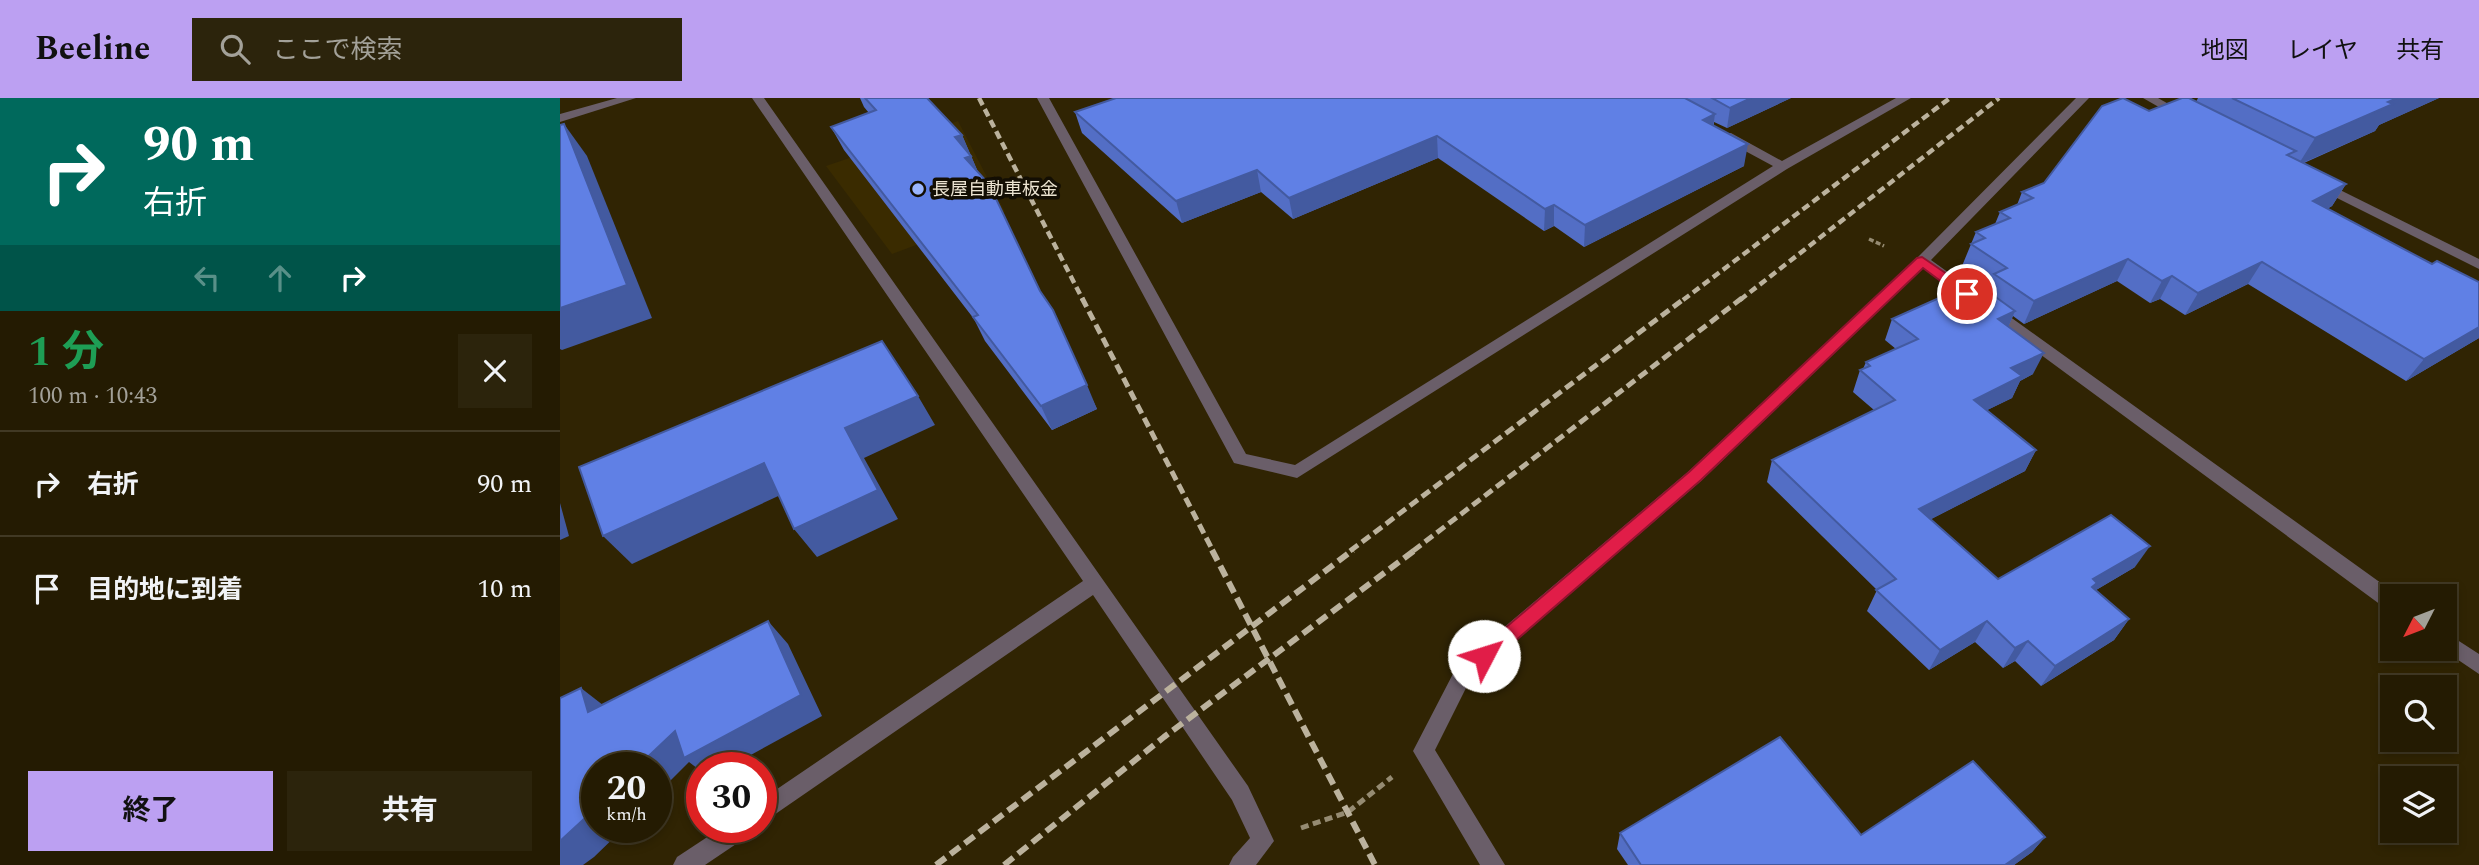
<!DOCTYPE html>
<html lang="ja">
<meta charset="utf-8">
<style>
:root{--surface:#241b02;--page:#2c240c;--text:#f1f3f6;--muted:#a3a199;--line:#413924;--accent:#bca0f2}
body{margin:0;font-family:Spectral,"Noto Sans JP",serif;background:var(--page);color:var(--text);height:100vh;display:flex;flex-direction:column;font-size:26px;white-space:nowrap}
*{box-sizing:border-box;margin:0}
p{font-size:23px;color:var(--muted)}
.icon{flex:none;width:38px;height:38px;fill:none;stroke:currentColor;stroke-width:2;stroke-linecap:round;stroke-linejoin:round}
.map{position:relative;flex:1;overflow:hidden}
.side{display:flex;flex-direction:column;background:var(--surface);width:560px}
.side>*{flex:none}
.hud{background:#00695c;color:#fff;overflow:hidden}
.needle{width:46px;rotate:228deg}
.controls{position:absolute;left:1820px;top:486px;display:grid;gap:14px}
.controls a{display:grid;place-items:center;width:77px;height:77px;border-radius:0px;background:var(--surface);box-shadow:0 4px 10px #0003,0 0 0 2px var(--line);font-size:35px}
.speed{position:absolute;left:21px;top:654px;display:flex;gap:14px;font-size:35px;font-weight:700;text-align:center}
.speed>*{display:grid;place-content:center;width:91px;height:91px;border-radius:50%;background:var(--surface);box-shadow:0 4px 10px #0003,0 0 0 2px var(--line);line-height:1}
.speed small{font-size:18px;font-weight:400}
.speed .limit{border:10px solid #d22;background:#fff;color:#111}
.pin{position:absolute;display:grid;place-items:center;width:60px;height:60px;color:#fff;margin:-30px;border:4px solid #fff;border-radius:50%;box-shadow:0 2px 7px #0007}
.me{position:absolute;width:77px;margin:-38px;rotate:50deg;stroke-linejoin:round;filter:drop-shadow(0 0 5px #0008)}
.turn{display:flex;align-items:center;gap:24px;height:147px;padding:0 28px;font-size:32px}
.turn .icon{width:91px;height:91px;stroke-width:2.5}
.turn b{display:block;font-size:49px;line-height:60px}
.lanes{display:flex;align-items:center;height:66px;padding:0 28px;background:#0003;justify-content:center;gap:35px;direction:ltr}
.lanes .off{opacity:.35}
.round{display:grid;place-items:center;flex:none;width:74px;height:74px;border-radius:0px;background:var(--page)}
.overview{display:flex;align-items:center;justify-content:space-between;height:119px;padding:0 28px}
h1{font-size:42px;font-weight:700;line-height:52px;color:#1e9e55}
.button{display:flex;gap:14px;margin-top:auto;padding:14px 28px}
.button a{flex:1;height:80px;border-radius:0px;background:var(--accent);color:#111;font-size:28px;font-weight:700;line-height:80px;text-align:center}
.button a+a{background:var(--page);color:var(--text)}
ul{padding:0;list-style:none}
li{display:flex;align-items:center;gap:21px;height:105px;padding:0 28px;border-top:2px solid var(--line)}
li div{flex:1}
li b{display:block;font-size:26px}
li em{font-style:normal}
header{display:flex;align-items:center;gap:42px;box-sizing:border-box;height:98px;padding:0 35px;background:var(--accent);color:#111}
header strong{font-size:33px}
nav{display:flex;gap:38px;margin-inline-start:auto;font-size:24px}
.search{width:490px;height:63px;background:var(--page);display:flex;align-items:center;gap:18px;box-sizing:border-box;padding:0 24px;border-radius:0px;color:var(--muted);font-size:26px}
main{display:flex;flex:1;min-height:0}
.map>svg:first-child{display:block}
</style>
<header>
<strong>Beeline</strong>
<div class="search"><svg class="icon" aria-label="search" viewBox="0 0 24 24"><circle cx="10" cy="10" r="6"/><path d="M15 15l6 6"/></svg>ここで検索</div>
<nav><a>地図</a><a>レイヤ</a><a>共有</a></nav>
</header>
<main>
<section class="side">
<div class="hud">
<div class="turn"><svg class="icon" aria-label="right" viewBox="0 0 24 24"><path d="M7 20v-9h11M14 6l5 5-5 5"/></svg><div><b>90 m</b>右折</div></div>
<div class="lanes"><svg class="icon off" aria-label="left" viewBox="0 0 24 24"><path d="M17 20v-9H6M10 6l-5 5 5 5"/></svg><svg class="icon off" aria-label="ahead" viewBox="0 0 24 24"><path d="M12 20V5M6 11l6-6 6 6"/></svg><svg class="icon" aria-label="right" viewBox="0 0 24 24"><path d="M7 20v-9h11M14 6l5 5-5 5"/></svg></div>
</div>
<div class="overview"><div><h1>1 分</h1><p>100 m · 10:43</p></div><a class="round"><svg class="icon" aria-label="close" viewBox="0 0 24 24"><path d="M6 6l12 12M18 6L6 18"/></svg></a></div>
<ul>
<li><svg class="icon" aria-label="right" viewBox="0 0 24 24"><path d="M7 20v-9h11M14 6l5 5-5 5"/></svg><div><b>右折</b></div><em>90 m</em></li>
<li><svg class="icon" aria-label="arrive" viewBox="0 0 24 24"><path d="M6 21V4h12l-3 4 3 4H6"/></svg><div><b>目的地に到着</b></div><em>10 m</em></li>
</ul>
<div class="button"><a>終了</a><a>共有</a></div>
</section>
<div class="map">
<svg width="1919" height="767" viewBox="0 0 1919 767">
<rect width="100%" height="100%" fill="#302403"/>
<!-- built -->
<path fill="#3a2b00" d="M 398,23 L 445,114 L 332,156 L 266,68 Z"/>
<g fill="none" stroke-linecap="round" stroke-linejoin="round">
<!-- path-far1 -->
<path stroke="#958b72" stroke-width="3.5" stroke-dasharray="5 2.5" stroke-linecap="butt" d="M 1309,141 L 1324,148"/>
<!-- path -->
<path stroke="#958b72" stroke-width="5" stroke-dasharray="8 4.5" stroke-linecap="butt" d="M 741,730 L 788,714 L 832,679"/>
<!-- minor -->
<g fill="#6a5e69" fill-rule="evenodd">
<path d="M 57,0 L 76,0 L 0,24 L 0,16 Z"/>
<path d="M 192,0 L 204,0 L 688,688 L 714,743 L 696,767 L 669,767 L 673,759 L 690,740 L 672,702 L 533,497 L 201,726 L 201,702 L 523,483 Z"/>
<path d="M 477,0 L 489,0 L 686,356 L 735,367 L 1213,68 L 1163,41 L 1163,35 L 1171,35 L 1222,63 L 1336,0 L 1351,0 L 1227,71 L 737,380 L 674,365 Z"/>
<path d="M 1516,0 L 1529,0 L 1371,162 L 1839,498 L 1832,499 L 1832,512 L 1825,510 L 1363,170 L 1141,383 L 910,582 L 875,652 L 945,767 L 920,767 L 853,653 L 896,570 L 1129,373 L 1357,160 Z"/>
<path d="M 1583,0 L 1598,0 L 1628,17 L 1618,20 Z"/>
<path d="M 1760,82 L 1919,161 L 1919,171 L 1755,89 L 1753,86 Z"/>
<path d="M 1885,534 L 1919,556 L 1919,576 L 1882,551 L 1885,551 Z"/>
<path d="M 161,730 L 191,730 L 188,738 L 145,767 L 113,767 L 117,759 Z"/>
</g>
<!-- rail-far2 -->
<g stroke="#bbb29d" stroke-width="4.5" stroke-dasharray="8 4.5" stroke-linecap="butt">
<path d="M 419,0 L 523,202"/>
<path d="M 1123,202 L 1390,0"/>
<path d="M 1180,202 L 1439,0"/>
</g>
<!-- rail-far1 -->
<g stroke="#bbb29d" stroke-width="5" stroke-dasharray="10 5" stroke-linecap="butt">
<path d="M 522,200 L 653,453"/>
<path d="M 790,453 L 1125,200"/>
<path d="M 853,453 L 1182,200"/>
</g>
<!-- rail -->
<g stroke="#bbb29d" stroke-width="6" stroke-dasharray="12 6" stroke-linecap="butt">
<path d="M 652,452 L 815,767"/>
<path d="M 376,767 L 793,452"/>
<path d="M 444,767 L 604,639 L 855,452"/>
</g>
</g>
<!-- wall -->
<g fill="#536ec5">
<path d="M 300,0 L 367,0 L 402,37 L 418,74 L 480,193 L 537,311 L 492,332 L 425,243 L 414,221 L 284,52 L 271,29 L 309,15 L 304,9 Z"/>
<path d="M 556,0 L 1231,0 L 1167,30 L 1154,24 L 1154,28 L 1184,68 L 1024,149 L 994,128 L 984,133 L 878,60 L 733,121 L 701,94 L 622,125 L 522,35 L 515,14 Z"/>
<path d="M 1638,0 L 1879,0 L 1819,27 L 1815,33 L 1744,65 L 1786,86 L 1772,108 L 1767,111 L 1919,240 L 1846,283 L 1688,186 L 1625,217 L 1600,201 L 1590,205 L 1557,183 L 1464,226 L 1453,218 L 1448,229 L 1473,276 L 1460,283 L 1452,300 L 1427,312 L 1476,352 L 1465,373 L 1371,421 L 1438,481 L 1575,469 L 1536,492 L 1569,521 L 1554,542 L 1481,588 L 1455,563 L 1443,570 L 1415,544 L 1369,572 L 1307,513 L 1317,492 L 1207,384 L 1212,362 L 1314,312 L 1293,294 L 1300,272 L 1303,271 L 1306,264 L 1336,251 L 1325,242 L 1332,221 L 1427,193 L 1430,187 L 1402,168 L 1416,134 L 1435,126 L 1440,114 L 1457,107 L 1462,94 L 1484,85 L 1589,13 L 1636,4 Z"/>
<path d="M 1060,735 L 1301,737 L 1485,739 L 1472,754 L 1454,767 L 1068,767 L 1057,751 Z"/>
</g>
<!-- shaded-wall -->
<g fill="#435aa0">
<path d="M 1191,0 L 1231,0 L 1167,30 L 1170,10 Z"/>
<path d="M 1837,0 L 1879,0 L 1819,27 L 1815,33 L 1738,67 L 1755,40 Z"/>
<path d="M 1155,16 L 1152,37 L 1143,22 Z"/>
<path d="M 4,26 L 27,58 L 92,220 L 2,252 L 0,251 L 0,210 Z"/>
<path d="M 402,37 L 421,81 L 415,83 L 395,39 Z"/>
<path d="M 877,38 L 878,60 L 733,121 L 729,100 Z"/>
<path d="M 1188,46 L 1184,68 L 1024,149 L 1025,127 Z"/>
<path d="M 697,72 L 701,94 L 622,125 L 616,103 Z"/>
<path d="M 1786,86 L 1772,108 L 1739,125 L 1753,103 Z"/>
<path d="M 994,107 L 994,128 L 984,133 L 985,111 Z"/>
<path d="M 1568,161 L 1557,183 L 1464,226 L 1474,203 Z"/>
<path d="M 1702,164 L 1688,186 L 1625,217 L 1638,195 Z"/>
<path d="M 1612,178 L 1600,201 L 1590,205 L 1602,183 Z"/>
<path d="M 1455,213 L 1446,234 L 1438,221 Z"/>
<path d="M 1919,229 L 1919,240 L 1846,283 L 1864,261 Z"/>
<path d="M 1484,255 L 1473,276 L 1460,283 L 1452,300 L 1405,323 L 1414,302 L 1451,270 Z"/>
<path d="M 527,287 L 537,311 L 492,332 L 481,308 Z"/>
<path d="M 358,298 L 375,327 L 304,360 L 338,421 L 257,459 L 234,431 L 285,330 Z"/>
<path d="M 1476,352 L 1465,373 L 1350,432 L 1359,411 Z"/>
<path d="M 204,365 L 227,394 L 72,466 L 43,438 Z"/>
<path d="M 0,405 L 9,438 L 0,442 Z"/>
<path d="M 1590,448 L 1575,469 L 1531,495 L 1533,481 Z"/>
<path d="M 1569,521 L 1554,542 L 1481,588 L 1495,568 Z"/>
<path d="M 208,523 L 228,546 L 262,618 L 167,670 L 142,670 L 142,674 L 129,664 L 96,697 L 96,670 L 76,670 L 115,633 Z"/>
<path d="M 1427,523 L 1415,544 L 1369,572 L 1380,552 Z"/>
<path d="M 1468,543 L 1455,563 L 1443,570 L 1455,550 Z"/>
<path d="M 21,590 L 48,611 L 28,614 Z"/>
<path d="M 37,709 L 37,730 L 64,730 L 34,759 L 23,767 L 0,767 L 0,743 Z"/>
<path d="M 1485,739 L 1472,754 L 1454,767 L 1445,767 Z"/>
</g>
<!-- building -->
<g fill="#6080e5" stroke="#435aa0" stroke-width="2">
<path d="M 305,0 L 367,0 L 402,37 L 395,39 L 411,58 L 405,60 L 429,86 L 480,193 L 493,212 L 527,287 L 481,308 L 413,219 L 418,217 L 271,29 L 316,12 Z"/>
<path d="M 556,0 L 1125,0 L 1155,16 L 1143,22 L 1188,46 L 1025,127 L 994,107 L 985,111 L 877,38 L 729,100 L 697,72 L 616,103 L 515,14 Z"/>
<path d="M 1152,0 L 1191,0 L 1170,10 Z"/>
<path d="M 1563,0 L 1589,13 L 1622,0 L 1629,0 L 1736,53 L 1727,57 L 1786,86 L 1753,103 L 1872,166 L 1877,163 L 1919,184 L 1919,229 L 1864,261 L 1702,164 L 1638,195 L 1612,178 L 1602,183 L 1568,161 L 1474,203 L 1434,176 L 1447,170 L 1411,146 L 1425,140 L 1416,134 L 1450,120 L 1440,114 L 1473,100 L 1462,94 L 1484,85 L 1542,8 Z"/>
<path d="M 1672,0 L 1837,0 L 1828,4 L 1833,6 L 1755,40 Z"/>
<path d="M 4,26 L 67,187 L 0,210 L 0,27 Z"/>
<path d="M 1415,184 L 1455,213 L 1438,221 L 1484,255 L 1451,270 L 1462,278 L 1414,302 L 1476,352 L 1359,411 L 1438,481 L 1551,417 L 1590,448 L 1533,481 L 1537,485 L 1532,489 L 1569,521 L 1495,568 L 1468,543 L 1455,550 L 1427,523 L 1380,552 L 1316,492 L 1336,481 L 1212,362 L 1335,302 L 1300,272 L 1310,268 L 1306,264 L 1358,241 L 1332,221 Z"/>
<path d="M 322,243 L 358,298 L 285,330 L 318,392 L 234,431 L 204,365 L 43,438 L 19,369 Z"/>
<path d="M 208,523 L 241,597 L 124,660 L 115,633 L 76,670 L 37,670 L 37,709 L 0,743 L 0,600 L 21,590 L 28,614 Z"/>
<path d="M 1220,639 L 1301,737 L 1413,663 L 1485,739 L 1445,767 L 1081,767 L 1060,735 Z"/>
</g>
<!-- route -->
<path fill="#e11d48" stroke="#92132f" stroke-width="2" d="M 1362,159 L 1412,193 L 1412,199 L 1402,199 L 1363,170 L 1141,382 L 931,564 L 924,566 L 918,564 L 915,558 L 918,553 L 1129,374 L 1357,160 Z"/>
<!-- markers -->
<circle fill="#9ab5fd" stroke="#130e03" stroke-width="2.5" cx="358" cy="91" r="7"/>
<g text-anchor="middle" stroke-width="7" stroke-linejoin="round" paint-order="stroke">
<!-- far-poi labels -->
<g font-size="18" fill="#ece4d2" stroke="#130e03" text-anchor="start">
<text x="372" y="97">長屋自動車板金</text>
</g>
</g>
</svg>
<div class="controls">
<a><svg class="needle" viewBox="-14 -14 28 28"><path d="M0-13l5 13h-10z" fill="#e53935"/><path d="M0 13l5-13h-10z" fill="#a3a199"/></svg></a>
<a><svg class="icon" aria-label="search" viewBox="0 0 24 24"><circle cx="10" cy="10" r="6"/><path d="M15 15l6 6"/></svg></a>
<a><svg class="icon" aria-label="layers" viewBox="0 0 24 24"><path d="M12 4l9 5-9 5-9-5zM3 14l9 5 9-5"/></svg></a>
</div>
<div class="speed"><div>20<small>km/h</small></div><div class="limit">30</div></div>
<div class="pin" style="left:1407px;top:196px;background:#d93025"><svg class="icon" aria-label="arrive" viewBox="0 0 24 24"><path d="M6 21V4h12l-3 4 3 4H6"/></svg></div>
<svg class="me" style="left:924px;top:558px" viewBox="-20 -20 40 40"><circle r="19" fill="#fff"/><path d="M0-13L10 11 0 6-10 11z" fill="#e11d48"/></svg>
</div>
</main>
